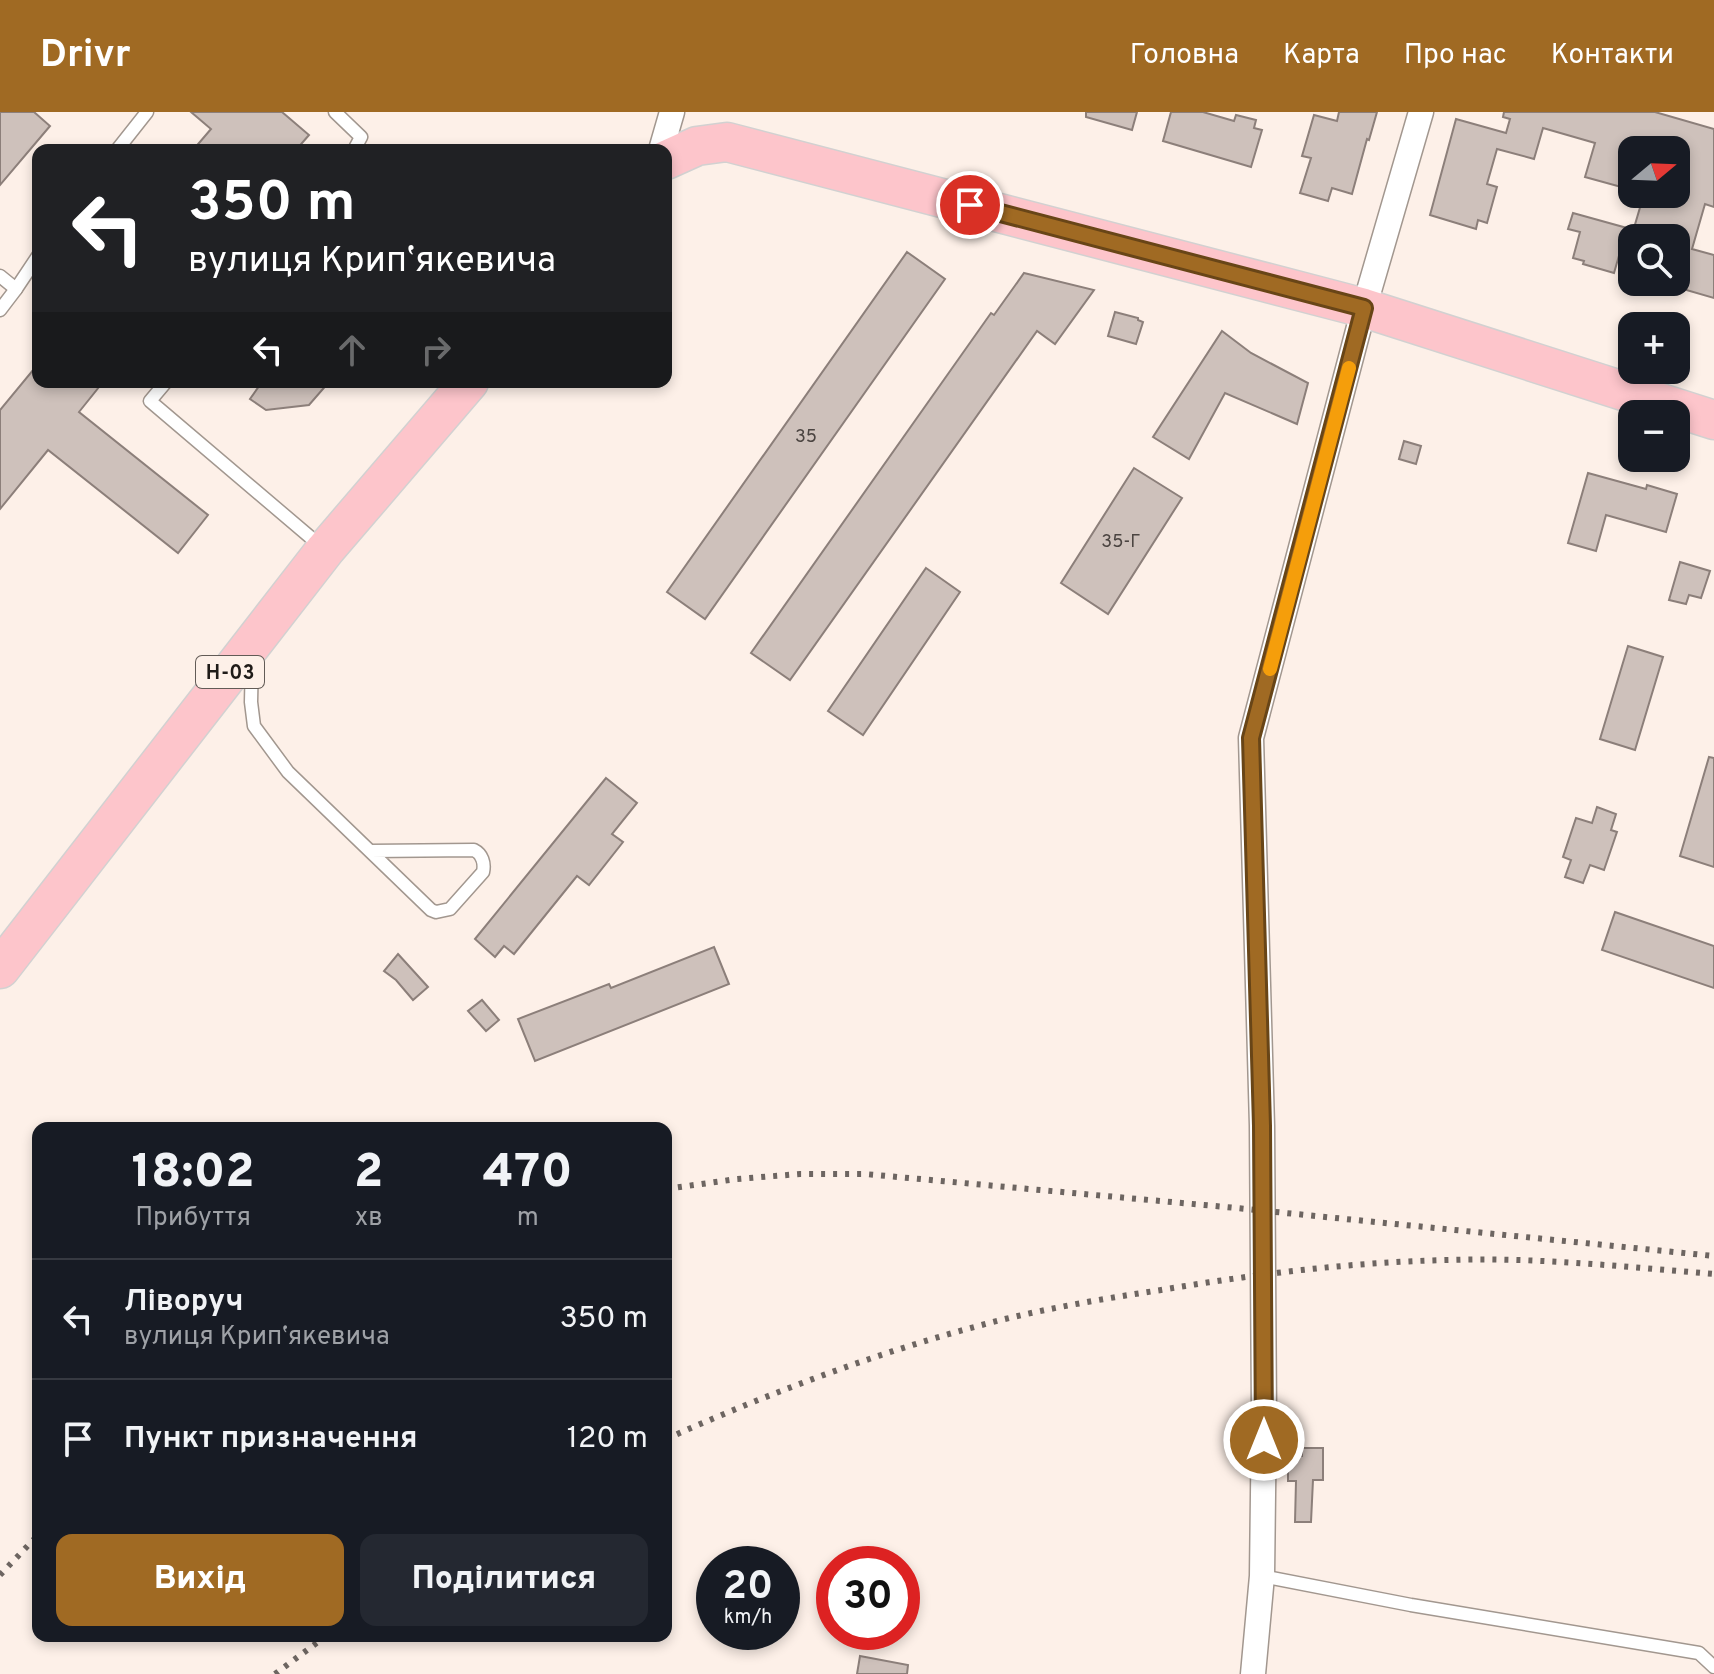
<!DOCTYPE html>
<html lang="uk">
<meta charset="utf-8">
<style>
:root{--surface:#171b24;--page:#242831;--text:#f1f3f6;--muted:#9ea1a6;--line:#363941;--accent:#a06a23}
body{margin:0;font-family:Overpass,sans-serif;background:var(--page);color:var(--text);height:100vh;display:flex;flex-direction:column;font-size:30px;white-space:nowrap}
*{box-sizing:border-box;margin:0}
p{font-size:26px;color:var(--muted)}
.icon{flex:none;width:44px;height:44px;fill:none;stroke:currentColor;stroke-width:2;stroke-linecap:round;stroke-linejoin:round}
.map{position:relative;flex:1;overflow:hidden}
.sheet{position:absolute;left:32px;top:1010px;width:640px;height:520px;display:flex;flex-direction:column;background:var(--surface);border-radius:16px;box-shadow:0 4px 12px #0003}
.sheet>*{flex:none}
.guide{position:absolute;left:32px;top:32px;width:640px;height:244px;border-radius:16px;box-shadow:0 4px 12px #0003;background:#202124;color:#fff;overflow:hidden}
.needle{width:52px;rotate:71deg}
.fabs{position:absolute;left:1618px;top:24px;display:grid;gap:16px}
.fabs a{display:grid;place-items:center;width:72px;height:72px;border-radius:16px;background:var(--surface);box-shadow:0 4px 12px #0003;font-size:40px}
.speed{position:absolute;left:696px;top:1434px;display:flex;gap:16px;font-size:40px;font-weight:700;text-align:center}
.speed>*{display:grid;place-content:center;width:104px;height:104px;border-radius:50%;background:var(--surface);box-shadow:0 4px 12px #0003;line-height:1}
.speed small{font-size:20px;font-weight:400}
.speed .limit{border:12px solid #d22;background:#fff;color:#111}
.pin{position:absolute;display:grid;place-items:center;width:68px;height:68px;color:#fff;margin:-34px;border:4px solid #fff;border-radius:50%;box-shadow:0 2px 8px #0007}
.me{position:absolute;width:88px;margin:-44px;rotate:0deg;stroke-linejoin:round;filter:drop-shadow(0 0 6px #0008)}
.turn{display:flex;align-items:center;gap:28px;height:168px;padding:0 24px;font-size:36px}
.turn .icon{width:104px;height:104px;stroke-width:2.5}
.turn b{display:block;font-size:56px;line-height:68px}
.lanes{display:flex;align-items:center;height:76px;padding:0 24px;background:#0003;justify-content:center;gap:40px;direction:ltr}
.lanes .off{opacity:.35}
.eta{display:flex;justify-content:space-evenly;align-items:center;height:136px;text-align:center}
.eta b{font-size:48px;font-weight:800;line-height:56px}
.primary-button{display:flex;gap:16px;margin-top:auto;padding:16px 24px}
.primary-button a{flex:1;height:92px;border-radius:16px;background:var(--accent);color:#fff;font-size:32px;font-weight:800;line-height:92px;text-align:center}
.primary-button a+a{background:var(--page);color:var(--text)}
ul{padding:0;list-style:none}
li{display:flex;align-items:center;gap:24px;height:120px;padding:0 24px;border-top:2px solid var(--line)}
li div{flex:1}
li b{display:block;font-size:30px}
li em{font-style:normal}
header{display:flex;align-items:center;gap:48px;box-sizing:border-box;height:112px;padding:0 40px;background:var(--accent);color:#fff}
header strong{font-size:38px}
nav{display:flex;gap:44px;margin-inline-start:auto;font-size:28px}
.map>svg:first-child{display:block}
</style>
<header>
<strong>Drivr</strong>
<nav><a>Головна</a><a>Карта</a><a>Про нас</a><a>Контакти</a></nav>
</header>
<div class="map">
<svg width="1714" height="1562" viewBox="0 0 1714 1562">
<rect width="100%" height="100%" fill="#fdf0e8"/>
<!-- building -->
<g fill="#cec1bb" stroke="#8c7f7a" stroke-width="2">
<path d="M 0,0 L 34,0 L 50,14 L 0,73 Z"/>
<path d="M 191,0 L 282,0 L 309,23 L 296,38 L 193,38 L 211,17 Z"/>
<path d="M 1086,0 L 1137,0 L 1132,18 L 1086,5 Z"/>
<path d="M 1171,0 L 1203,0 L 1234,9 L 1236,3 L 1256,8 L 1254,16 L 1262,18 L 1251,55 L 1163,29 Z"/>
<path d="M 1339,0 L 1377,0 L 1369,28 L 1367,27 L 1352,82 L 1332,76 L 1328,89 L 1300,81 L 1311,46 L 1302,44 L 1314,3 L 1337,9 Z"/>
<path d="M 1504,0 L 1655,0 L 1714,17 L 1714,95 L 1705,92 L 1692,137 L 1714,143 L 1714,186 L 1676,175 L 1676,126 L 1631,126 L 1644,82 L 1676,82 L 1676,38 L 1632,38 L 1632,78 L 1585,65 L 1595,31 L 1543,16 L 1534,47 L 1497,37 L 1487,72 L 1497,75 L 1487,111 L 1478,108 L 1476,117 L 1430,103 L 1456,7 L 1506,21 L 1510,7 L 1503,5 Z"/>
<path d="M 1573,101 L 1627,116 L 1614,161 L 1583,152 L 1584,149 L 1573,146 L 1580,120 L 1568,117 Z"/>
<path d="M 907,140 L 945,167 L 705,507 L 667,480 Z"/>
<path d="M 1024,161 L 1094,178 L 1055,232 L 1037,219 L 790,568 L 751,541 L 991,201 L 994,203 Z"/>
<path d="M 1115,200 L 1138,206 L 1138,208 L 1143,210 L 1136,232 L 1108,224 Z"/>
<path d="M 1222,219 L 1251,241 L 1308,271 L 1297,312 L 1225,281 L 1189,347 L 1153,325 Z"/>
<path d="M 38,252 L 38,270 L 103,270 L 79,300 L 208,403 L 178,441 L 48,338 L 0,397 L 0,298 Z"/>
<path d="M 262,270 L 329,270 L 309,293 L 266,298 L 250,287 Z"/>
<path d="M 1404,329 L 1421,334 L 1416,352 L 1399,347 Z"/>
<path d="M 1134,356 L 1182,386 L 1108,502 L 1061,471 Z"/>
<path d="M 1588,361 L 1646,377 L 1647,373 L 1677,382 L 1666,420 L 1606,403 L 1596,439 L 1568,431 Z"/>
<path d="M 1680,450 L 1710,459 L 1701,486 L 1689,483 L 1686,492 L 1669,488 Z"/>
<path d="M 926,456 L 960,480 L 863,623 L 828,599 Z"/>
<path d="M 1628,534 L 1663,545 L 1635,638 L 1600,627 Z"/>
<path d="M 1709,645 L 1714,646 L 1714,755 L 1680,744 Z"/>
<path d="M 606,666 L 637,691 L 612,722 L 623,730 L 589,773 L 577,764 L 514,842 L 504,834 L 495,845 L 475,827 Z"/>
<path d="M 1597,695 L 1616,702 L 1611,718 L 1617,720 L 1604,758 L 1590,753 L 1583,771 L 1565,765 L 1571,748 L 1563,745 L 1576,706 L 1592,711 Z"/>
<path d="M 1615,800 L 1714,834 L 1714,876 L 1602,838 Z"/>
<path d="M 714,835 L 729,872 L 535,949 L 518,907 L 609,872 L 611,876 Z"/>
<path d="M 398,842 L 428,875 L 413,888 L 396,868 L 384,859 Z"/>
<path d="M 482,888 L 499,908 L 486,919 L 468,899 Z"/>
<path d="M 1302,1336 L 1323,1336 L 1323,1368 L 1313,1368 L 1311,1410 L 1295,1410 L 1296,1369 L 1288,1369 L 1288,1344 L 1302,1344 Z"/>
<path d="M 860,1544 L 908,1553 L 907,1562 L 857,1562 Z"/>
</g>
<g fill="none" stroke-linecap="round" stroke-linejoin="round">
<defs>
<g id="lane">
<path d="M 335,0 L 361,25 L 354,38"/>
<path d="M 117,38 L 147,0"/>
<path d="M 0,164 L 16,177"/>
<path d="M 0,198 L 16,177 L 38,144"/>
<path d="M 166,270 L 150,289 L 323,436"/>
<path d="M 252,547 L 251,590 L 254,614 L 288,660 L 431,798 L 436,800 L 450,797 L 483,760 C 485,751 482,742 474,738 L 370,739"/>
<path d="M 1262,1464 L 1411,1493 L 1699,1541 L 1714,1555"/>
</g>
<g id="street">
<path d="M 661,38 L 672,0"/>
<path d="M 1253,1562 L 1262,1464 L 1264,1302 L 1262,1014 L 1251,626 L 1364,196 L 1421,0"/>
</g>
<g id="primary">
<path d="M 666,48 L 697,34 L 727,30 L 1364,196 L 1714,308"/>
<path d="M 0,857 L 325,438 L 469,270"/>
</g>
</defs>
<!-- lane casing -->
<use href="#lane" stroke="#a2978f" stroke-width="15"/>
<!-- street casing -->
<use href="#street" stroke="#a2978f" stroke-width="27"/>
<!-- primary casing -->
<use href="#primary" stroke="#d2d1d1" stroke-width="41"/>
<!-- lane -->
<use href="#lane" stroke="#fff" stroke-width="12"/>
<!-- street -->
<use href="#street" stroke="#fff" stroke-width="24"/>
<!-- primary -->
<use href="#primary" stroke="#fdc5cb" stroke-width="38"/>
<!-- rail -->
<g stroke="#6d6561" stroke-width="6" stroke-dasharray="4 8" stroke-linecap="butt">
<path d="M 666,1077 L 737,1067 L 800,1062 L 865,1062 L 1226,1095 L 1714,1144"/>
<path d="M 666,1327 C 774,1279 886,1237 1001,1208 C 1054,1195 1108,1186 1161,1178 C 1256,1162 1352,1150 1449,1148 C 1537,1145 1626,1155 1714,1162"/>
<path d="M 0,1463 L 38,1423"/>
<path d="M 275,1562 L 326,1524"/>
</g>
</g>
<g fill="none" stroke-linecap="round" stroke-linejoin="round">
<defs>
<path id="route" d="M 970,93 L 1364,196 L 1251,626 L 1262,1014 L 1264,1328"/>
</defs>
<!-- route casing -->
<use href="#route" stroke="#684517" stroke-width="20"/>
<!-- route -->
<use href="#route" stroke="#a06a23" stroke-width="14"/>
<!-- slow -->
<path stroke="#f59e0b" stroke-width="14" d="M 1270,557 L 1349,256"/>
</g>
<g text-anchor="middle" stroke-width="6" stroke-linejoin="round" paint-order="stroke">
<!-- number labels -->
<g font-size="18" fill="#4b4441">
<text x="806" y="330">35</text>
<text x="1121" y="435">35-Г</text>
</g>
<!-- shield labels -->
<rect fill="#fdf0e8" stroke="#625b56" stroke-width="2" x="196" y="544" width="68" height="32" rx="6"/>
<g font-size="20" font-weight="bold" fill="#1f1b18">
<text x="230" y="567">Н-03</text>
</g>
</g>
</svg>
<div class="fabs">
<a><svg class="needle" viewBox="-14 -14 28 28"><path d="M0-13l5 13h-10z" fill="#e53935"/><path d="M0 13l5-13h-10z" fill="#9ea1a6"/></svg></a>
<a><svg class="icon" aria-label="search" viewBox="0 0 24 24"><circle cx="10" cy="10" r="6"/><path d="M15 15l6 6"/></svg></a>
<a>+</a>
<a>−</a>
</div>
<div class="speed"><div>20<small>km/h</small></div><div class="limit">30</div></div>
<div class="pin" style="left:970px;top:93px;background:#d93025"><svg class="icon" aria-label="arrive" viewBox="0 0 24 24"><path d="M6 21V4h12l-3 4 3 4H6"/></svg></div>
<svg class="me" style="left:1264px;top:1328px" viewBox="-20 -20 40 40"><circle r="17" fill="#a06a23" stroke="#fff" stroke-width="3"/><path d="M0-11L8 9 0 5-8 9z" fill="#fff"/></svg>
<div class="guide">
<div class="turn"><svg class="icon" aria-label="left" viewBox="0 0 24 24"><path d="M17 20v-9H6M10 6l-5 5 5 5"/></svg><div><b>350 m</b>вулиця Крипʼякевича</div></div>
<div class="lanes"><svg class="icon" aria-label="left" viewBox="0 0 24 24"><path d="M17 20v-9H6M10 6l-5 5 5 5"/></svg><svg class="icon off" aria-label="ahead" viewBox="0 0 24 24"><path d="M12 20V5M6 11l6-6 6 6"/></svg><svg class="icon off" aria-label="right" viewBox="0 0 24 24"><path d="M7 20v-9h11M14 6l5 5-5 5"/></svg></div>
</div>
<section class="sheet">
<div class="eta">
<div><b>18:02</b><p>Прибуття</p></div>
<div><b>2</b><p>хв</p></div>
<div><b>470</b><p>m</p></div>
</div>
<ul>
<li><svg class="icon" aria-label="left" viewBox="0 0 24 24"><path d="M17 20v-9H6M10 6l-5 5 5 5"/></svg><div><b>Ліворуч</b><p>вулиця Крипʼякевича</p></div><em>350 m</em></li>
<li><svg class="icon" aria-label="arrive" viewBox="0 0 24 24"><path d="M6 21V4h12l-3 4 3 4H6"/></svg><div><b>Пункт призначення</b></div><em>120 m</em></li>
</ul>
<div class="primary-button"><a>Вихід</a><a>Поділитися</a></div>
</section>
</div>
